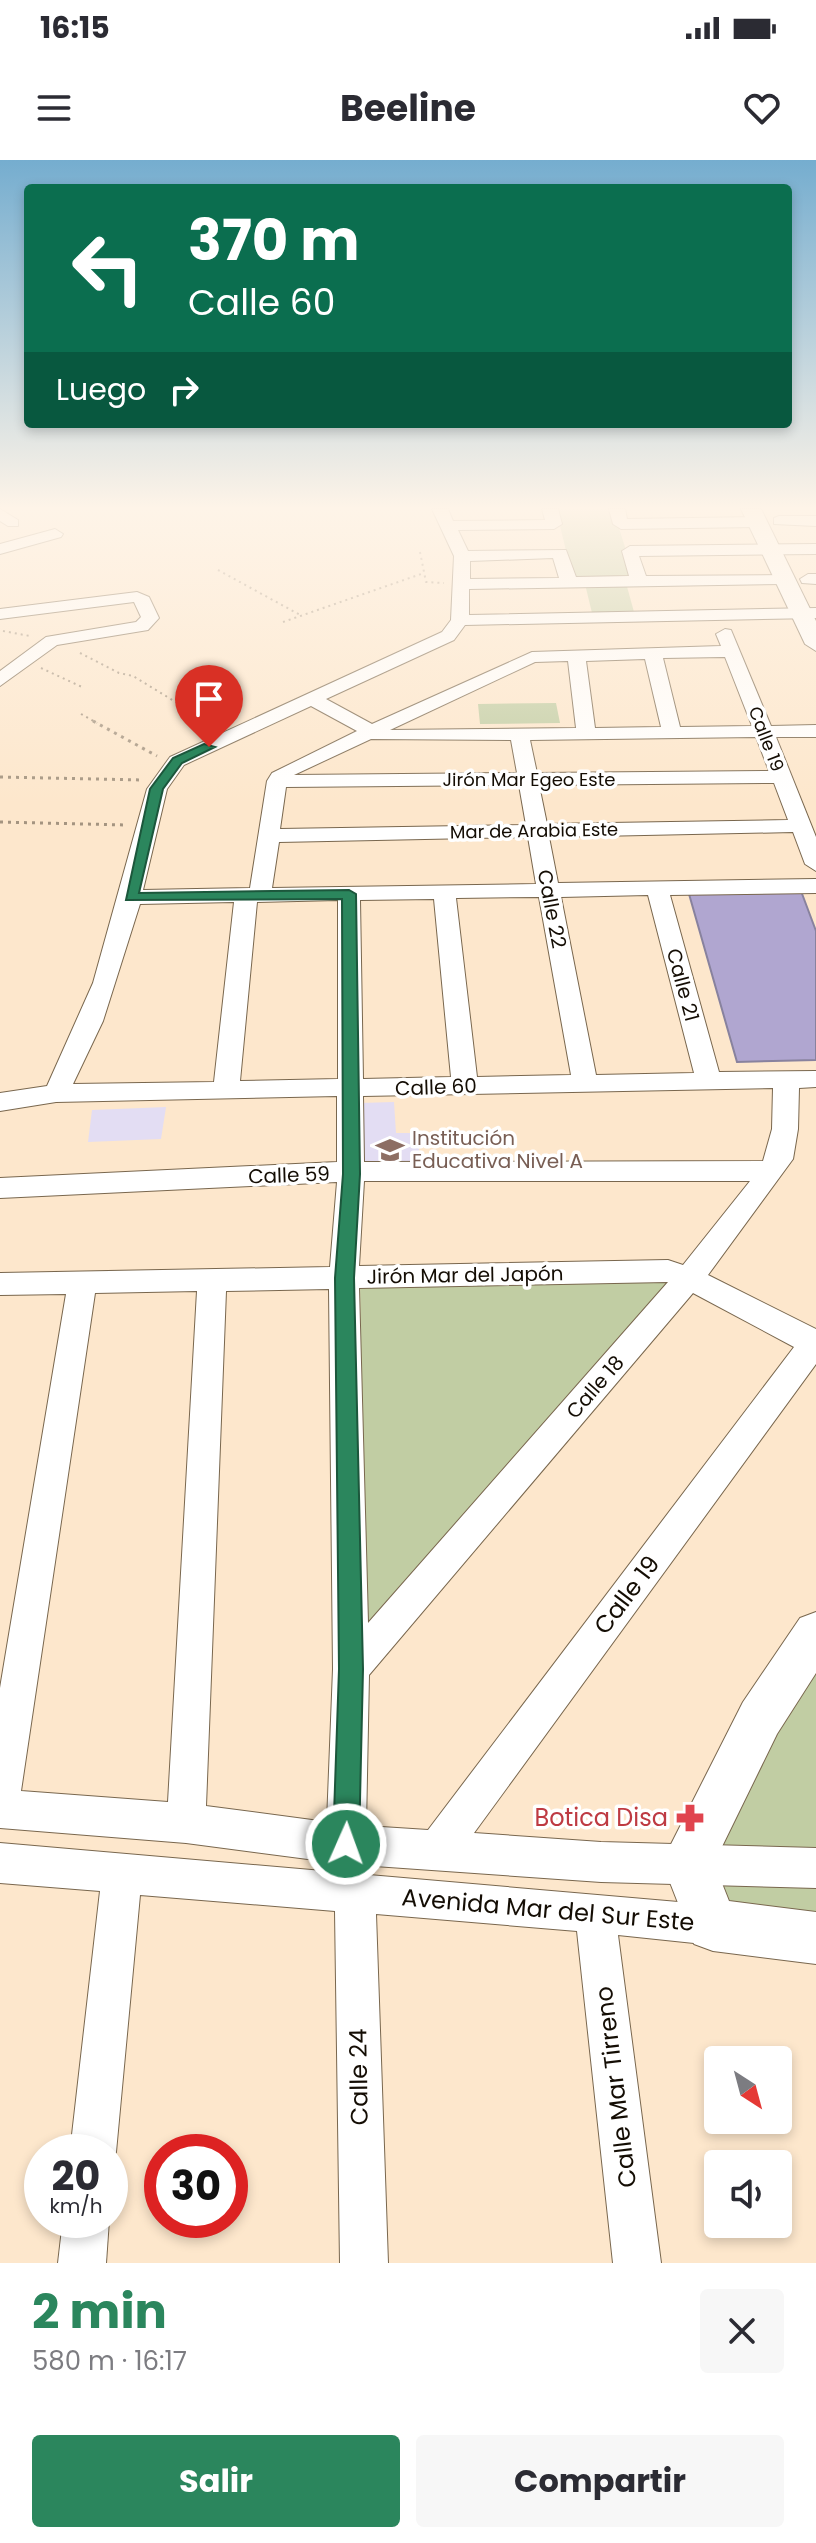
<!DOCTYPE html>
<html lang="es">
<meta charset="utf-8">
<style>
:root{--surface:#fff;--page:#f7f7f7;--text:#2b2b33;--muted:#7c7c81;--accent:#2b865d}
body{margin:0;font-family:Poppins,sans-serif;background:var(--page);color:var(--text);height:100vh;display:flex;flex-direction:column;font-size:30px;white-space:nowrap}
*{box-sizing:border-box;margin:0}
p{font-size:26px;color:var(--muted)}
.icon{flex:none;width:44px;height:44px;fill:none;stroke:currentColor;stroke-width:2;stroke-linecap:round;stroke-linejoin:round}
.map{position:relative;height:2103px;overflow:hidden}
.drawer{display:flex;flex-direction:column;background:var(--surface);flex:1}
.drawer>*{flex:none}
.guide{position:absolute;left:24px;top:24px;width:768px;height:244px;border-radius:8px;box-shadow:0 4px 12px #0003;background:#0b6e4f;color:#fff;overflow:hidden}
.needle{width:52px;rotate:144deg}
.buttons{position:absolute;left:704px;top:1886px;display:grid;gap:16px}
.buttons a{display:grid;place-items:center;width:88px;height:88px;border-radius:8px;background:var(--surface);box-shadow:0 4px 12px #0003;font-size:40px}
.speed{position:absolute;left:24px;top:1974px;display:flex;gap:16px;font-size:40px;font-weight:700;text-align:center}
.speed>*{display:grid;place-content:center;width:104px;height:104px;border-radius:50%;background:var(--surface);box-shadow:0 4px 12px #0003;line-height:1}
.speed small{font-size:20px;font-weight:400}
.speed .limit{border:12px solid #d22;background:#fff;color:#111}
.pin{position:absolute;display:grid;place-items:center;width:68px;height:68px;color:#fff;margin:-82px -34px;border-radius:50% 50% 50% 0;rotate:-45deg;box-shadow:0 0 8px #0007}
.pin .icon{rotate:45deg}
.me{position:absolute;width:88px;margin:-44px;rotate:2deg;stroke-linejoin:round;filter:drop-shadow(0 0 6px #0008)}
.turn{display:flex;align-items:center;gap:28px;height:168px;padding:0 32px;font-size:36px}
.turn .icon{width:104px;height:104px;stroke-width:2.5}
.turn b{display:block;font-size:56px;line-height:68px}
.then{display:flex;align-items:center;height:76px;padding:0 32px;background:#0003;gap:16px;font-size:30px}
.round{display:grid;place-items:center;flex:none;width:84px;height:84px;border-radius:8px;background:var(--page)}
.head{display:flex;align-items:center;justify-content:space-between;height:136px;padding:0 32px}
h1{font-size:48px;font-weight:700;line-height:60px;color:var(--accent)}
.action{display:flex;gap:16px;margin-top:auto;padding:16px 32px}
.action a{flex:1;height:92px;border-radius:8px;background:var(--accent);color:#fff;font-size:32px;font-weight:700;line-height:92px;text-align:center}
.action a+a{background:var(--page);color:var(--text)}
.status{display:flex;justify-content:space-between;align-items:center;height:56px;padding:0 40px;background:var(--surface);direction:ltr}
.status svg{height:22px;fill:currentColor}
header{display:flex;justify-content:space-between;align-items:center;height:104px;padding:0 32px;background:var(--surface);font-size:36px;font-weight:700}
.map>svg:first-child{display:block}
</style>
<div class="status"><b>16:15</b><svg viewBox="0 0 49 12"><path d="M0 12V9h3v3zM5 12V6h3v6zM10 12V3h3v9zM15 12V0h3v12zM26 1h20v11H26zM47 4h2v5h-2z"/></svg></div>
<header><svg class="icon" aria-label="menu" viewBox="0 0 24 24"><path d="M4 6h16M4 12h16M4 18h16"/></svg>Beeline<svg class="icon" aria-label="heart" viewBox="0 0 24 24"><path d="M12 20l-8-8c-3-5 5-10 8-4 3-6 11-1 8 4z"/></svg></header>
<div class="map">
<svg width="816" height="2103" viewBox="0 0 816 2103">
<rect width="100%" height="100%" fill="#fde7cc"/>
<!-- education -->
<g fill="#e3ddf3">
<path d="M 394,942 L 396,973 L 418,973 L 420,1007 L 362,1009 L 360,943 Z"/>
<path d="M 166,947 L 161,979 L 88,982 L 92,950 Z"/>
</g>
<!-- green -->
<g fill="#c1cda3">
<path d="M 556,349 L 613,349 L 635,419 L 573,420 Z"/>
<path d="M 626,423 L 634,452 L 592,453 L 585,424 Z"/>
<path d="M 556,543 L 560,563 L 480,564 L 478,544 Z"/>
<path d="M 673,1120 L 372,1463 L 364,1461 L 360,1121 Z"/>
<path d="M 816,1499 L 816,1695 L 715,1691 Z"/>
<path d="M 710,1715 L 816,1726 L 816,1763 L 726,1756 Z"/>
</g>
<!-- building -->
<path fill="#b0a6d0" stroke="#88829e" stroke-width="2" d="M 801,731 L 816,771 L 816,900 L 737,902 L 689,734 Z"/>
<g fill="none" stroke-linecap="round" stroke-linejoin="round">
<defs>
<g id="minor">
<path d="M 0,349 L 18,360 L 18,366 L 8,366 L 0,361 Z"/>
<path d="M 432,349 L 448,349 L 453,361 L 545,360 L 542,349 L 558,349 L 562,364 L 554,369 L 458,370 L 468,391 L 566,390 L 576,417 L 629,416 L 622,391 L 630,386 L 816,384 L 816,394 L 639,396 L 646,416 L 790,415 L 792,419 L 784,424 L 469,429 L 469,455 L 816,448 L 816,458 L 465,465 L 454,480 L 326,539 L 372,564 L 532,492 L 721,486 L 716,474 L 725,469 L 731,470 L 771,566 L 816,565 L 816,577 L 776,577 L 816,677 L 816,711 L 805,704 L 793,672 L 549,677 L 558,723 L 816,719 L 816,733 L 670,735 L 719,912 L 816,911 L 816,927 L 799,928 L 798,969 L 793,999 L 708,1115 L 816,1169 L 816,1204 L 474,1673 L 601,1682 L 816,1688 L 816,1728 L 601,1722 L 346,1704 L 186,1683 L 0,1668 L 0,1528 L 66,1134 L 0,1135 L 0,1113 L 330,1107 L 337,1022 L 0,1038 L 0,1018 L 337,1002 L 337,936 L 56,942 L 0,951 L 0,933 L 47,926 L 93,823 L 147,629 L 170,597 L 442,472 L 451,460 L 454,396 ZM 553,398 L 559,418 L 470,419 L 470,401 ZM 725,497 L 752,566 L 680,567 L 663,498 ZM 645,499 L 661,567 L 595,568 L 586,501 ZM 568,501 L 576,568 L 390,570 L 535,502 ZM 311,546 L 357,571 L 272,613 L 267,621 L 250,728 L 143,730 L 167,629 L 184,605 ZM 756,577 L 769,611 L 537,613 L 530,580 ZM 371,579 L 511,580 L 517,613 L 294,615 ZM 774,623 L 788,660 L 547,664 L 539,625 ZM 519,625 L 526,665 L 280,669 L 286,627 ZM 528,677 L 536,724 L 272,728 L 279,682 ZM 648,735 L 694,913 L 596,915 L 561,737 ZM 539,737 L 571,915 L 477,917 L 456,738 ZM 434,739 L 451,917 L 363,919 L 360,740 ZM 338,740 L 338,919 L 240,921 L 257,742 ZM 234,742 L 214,922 L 73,924 L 103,861 L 140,744 ZM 773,928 L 772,969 L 763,1001 L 364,1002 L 363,936 ZM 364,1021 L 750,1021 L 683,1105 L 668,1100 L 359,1106 ZM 667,1122 L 668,1122 L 368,1463 L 359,1128 ZM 329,1129 L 333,1509 L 327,1662 L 206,1646 L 226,1131 ZM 197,1131 L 168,1642 L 21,1631 L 95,1133 ZM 693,1133 L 794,1187 L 428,1670 L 366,1666 L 369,1515 Z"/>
<path d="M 609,349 L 625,349 L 627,359 L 757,357 L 765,362 L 757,367 L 621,369 L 613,364 Z"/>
<path d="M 779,356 L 816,356 L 816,366 L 774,364 L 774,358 Z"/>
<path d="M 55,369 L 63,374 L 61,377 L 0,394 L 0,384 Z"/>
<path d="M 808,414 L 816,414 L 816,424 L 802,423 L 800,419 Z"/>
<path d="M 137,432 L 149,437 L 159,458 L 148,470 L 57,485 L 0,526 L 0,511 L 46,477 L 136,462 L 141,457 L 134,442 L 0,459 L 0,449 Z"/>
<path d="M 0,1683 L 713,1745 L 727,1751 L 733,1765 L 727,1779 L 713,1785 L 618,1775 L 661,2103 L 613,2103 L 577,1771 L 376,1754 L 388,2103 L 340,2103 L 335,1751 L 140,1735 L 116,1992 L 110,2005 L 110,1992 L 70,1992 L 100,1731 L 0,1723 Z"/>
<path d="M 63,2060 L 109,2060 L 106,2103 L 58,2103 Z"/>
</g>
<g id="major">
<path d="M 741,349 L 761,349 L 816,461 L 816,491 L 805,484 Z"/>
<path d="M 816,1452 L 816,1513 L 777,1574 L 714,1703 L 729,1741 L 816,1752 L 816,1804 L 713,1791 L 694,1784 L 662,1702 L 743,1542 L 800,1458 Z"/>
</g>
</defs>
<!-- minor casing -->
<use href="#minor" stroke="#79674e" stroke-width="2"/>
<!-- major casing -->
<use href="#major" stroke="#79674e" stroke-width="2"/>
<!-- path-far1 -->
<g stroke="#a49480" stroke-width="2" stroke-dasharray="2 4" stroke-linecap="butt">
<path d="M 420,392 L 426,422 L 444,423"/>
<path d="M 218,410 L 302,456"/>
<path d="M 283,462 L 424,413"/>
<path d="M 3,471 L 30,476"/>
<path d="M 80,493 L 119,513 L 133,516 L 210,563"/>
<path d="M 41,508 L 82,527"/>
<path d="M 81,554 L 97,563"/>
</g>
<!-- path -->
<g stroke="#a49480" stroke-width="3" stroke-dasharray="3 5" stroke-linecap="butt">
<path d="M 93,561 L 157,596"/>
<path d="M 207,561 L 216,566"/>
<path d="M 0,617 L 143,620"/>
<path d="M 0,662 L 126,665"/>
</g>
<!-- minor -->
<use href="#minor" fill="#fff" fill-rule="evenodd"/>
<!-- major -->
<use href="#major" fill="#fff" fill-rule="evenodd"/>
</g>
<!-- sky -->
<linearGradient id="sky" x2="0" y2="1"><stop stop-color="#75adcf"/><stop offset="0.54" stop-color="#fef4e8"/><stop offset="1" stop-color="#fef4e8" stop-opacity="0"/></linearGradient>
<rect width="816" height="644" fill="url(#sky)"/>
<!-- route -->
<path fill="#2b865d" stroke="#1c573c" stroke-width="2" d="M 204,584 L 215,587 L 182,603 L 163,629 L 139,733 L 349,730 L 356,734 L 360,1014 L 354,1118 L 363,1509 L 359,1684 L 355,1693 L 346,1697 L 337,1693 L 333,1684 L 339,1509 L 335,1118 L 343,1014 L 342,739 L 126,740 L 150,629 L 173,598 Z"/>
<!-- icons -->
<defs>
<symbol id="school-bare" viewBox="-9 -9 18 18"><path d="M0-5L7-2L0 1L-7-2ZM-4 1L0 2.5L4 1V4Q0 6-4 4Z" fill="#8d6e63" stroke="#fff" stroke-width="2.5" paint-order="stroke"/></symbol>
<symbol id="pharmacy-bare" viewBox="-9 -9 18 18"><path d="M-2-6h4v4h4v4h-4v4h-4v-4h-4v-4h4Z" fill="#e0444e" stroke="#fff" stroke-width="2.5" paint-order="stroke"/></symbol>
</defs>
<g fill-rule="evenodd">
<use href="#school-bare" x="370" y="970" width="40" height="40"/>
<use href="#pharmacy-bare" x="670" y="1638" width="40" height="40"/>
</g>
<g text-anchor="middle" stroke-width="7" stroke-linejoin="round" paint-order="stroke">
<!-- far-street labels -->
<g font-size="18" fill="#140d04" stroke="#fff">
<text transform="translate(766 579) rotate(69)" y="6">Calle 19</text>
<text x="529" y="626">Jirón Mar Egeo Este</text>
<text transform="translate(534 671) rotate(-1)" y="6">Mar de Arabia Este</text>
</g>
<!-- street labels -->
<g font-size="20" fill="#140d04" stroke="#fff">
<text transform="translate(552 749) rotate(79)" y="7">Calle 22</text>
<text transform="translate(683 825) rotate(75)" y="7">Calle 21</text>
<text transform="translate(436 927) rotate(-2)" y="7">Calle 60</text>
<text transform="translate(289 1015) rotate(-2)" y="7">Calle 59</text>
<text transform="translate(465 1115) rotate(-1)" y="7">Jirón Mar del Japón</text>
<text transform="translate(595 1227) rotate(-49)" y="7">Calle 18</text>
</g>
<!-- education labels -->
<g font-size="20" fill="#785e54" stroke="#fff" text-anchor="start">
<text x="412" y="985">Institución<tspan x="412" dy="23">Educativa Nivel A</tspan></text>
</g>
<!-- near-street labels -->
<g font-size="24" fill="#140d04" stroke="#fff">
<text transform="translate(627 1435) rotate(-53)" y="8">Calle 19</text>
<text transform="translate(548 1750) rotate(5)" y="8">Avenida Mar del Sur Este</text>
<text transform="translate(359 1917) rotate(-91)" y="8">Calle 24</text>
<text transform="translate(616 1927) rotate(-97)" y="8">Calle Mar Tirreno</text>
</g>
<!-- near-health labels -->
<g font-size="24" fill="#be3a42" stroke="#fff" text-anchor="end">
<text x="668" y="1666">Botica Disa</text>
</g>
</g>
</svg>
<div class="buttons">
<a><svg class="needle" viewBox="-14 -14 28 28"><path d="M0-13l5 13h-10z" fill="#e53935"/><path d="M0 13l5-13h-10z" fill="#7c7c81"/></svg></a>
<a><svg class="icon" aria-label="sound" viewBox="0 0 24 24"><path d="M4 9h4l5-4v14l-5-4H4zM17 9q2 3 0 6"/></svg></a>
</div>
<div class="speed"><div>20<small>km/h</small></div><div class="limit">30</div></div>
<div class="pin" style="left:209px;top:587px;background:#d93025"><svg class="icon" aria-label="arrive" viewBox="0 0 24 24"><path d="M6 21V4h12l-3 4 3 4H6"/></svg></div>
<svg class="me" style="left:346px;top:1684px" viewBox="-20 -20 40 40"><circle r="17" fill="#2b865d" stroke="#fff" stroke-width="3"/><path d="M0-11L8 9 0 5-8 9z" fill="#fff"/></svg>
<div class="guide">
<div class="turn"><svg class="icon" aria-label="left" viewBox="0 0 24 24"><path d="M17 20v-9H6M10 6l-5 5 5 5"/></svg><div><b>370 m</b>Calle 60</div></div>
<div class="then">Luego<svg class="icon" aria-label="right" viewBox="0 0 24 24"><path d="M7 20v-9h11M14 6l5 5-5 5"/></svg></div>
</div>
</div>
<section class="drawer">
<div class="head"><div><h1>2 min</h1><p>580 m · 16:17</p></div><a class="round"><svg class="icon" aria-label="close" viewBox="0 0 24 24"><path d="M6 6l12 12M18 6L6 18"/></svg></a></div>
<div class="action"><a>Salir</a><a>Compartir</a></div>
</section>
